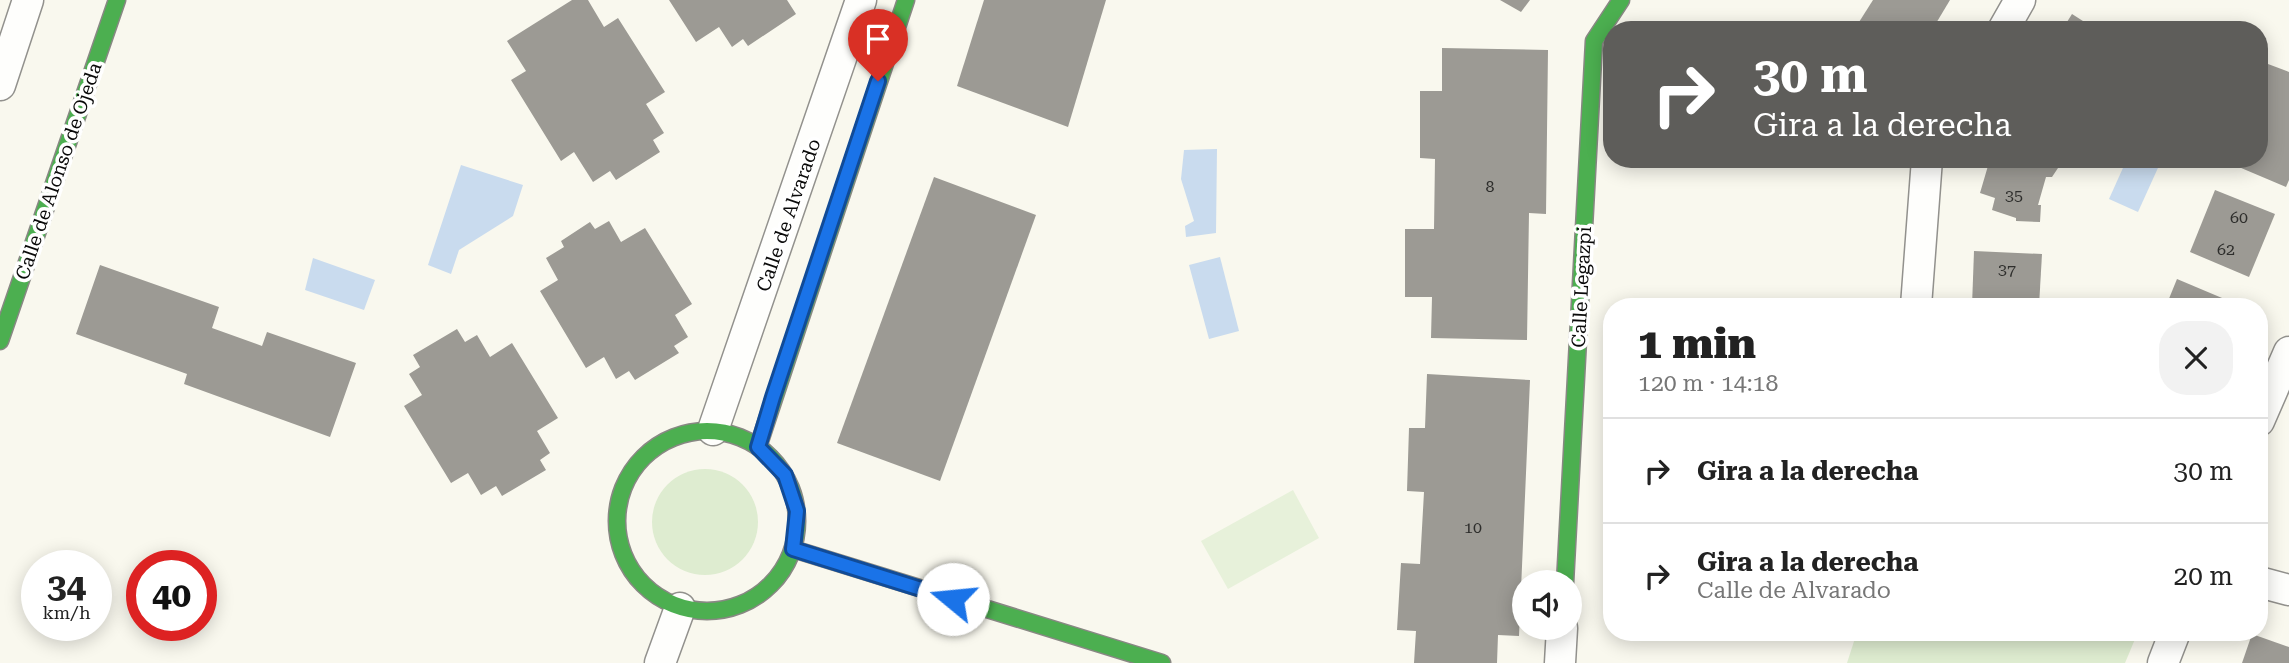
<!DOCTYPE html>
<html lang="es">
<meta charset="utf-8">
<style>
:root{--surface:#fff;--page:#f2f2f2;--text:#222;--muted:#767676;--line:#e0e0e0}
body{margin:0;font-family:"Roboto Serif",serif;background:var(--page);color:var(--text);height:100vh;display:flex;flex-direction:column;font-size:26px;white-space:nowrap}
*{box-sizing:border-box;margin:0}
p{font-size:23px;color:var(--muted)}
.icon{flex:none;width:38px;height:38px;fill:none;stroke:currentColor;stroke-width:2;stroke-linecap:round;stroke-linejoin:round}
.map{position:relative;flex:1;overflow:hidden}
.sheet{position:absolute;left:1603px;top:298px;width:665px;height:343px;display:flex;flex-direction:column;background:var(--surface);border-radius:28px;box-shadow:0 4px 18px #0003}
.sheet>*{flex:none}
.top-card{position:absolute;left:1603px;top:21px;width:665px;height:147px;border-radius:28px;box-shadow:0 4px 18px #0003;background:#5e5d5a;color:#fff;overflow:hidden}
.buttons{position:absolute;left:1512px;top:570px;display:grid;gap:14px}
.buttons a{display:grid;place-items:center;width:70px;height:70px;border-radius:50%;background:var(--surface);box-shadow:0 4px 18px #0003;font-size:35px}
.speed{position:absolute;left:21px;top:550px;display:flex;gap:14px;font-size:35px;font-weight:700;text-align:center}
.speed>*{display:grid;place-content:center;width:91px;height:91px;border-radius:50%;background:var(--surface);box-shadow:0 4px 18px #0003;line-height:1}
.speed small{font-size:18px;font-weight:400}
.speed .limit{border:10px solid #d22;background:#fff;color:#111}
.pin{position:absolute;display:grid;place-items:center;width:60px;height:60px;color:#fff;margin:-72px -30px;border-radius:50% 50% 50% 0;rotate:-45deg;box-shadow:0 0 7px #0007}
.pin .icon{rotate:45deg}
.me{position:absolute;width:77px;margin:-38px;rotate:287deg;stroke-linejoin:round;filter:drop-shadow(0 0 5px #0008)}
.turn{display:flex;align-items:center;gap:24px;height:147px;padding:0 35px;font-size:32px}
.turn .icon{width:91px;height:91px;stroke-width:2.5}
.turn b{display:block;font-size:49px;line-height:60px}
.round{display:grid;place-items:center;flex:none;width:74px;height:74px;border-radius:28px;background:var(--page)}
.summary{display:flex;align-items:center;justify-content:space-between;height:119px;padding:0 35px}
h1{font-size:42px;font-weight:800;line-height:52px}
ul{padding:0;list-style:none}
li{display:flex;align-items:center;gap:21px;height:105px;padding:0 35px;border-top:2px solid var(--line)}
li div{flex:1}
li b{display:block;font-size:26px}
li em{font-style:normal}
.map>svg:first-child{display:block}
</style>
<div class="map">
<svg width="2289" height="663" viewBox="0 0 2289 663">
<rect width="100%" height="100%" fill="#f9f8ee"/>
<!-- green -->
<g fill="#deecd0">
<circle cx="705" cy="522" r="53"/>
<path d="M 1857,632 L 2138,632 L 2125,663 L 1847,663 Z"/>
</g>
<!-- pitch -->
<path fill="#e7f1da" d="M 1293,490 L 1319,538 L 1228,589 L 1201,541 Z"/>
<!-- water -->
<g fill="#c9dbee">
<path d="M 1217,149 L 1216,233 L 1186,237 L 1185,226 L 1194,221 L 1181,179 L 1184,150 Z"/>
<path d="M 2127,159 L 2162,159 L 2138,212 L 2109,199 Z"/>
<path d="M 461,165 L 523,185 L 513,216 L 459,250 L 451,274 L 428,265 Z"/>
<path d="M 1220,257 L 1239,331 L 1209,339 L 1189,265 Z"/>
<path d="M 313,258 L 375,280 L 364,310 L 305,290 Z"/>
</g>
<!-- building -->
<g fill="#9c9a94">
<path d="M 572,0 L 588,0 L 604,27 L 618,18 L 665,92 L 646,104 L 664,133 L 653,140 L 660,152 L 616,180 L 610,171 L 593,182 L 574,152 L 561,161 L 511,80 L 526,71 L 507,41 Z"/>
<path d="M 669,0 L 787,0 L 796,14 L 748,46 L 743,39 L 732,47 L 719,27 L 696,42 Z"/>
<path d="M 984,0 L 1106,0 L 1068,127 L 957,86 Z"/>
<path d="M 1500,0 L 1530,0 L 1521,12 Z"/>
<path d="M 1873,0 L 1950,0 L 1932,30 L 1854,30 Z"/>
<path d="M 2072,14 L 2097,30 L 2062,30 Z"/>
<path d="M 1442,48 L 1548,50 L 1546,214 L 1529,213 L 1527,340 L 1431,338 L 1432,297 L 1405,297 L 1405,229 L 1434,229 L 1435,159 L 1420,158 L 1420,91 L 1442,91 Z"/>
<path d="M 2268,64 L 2289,72 L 2289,180 L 2286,187 L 2227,162 L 2228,159 L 2259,159 L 2259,84 Z"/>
<path d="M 1990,159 L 2051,159 L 2060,165 L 2052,177 L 2046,177 L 2038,205 L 2041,205 L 2040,222 L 2016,221 L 2016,218 L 1992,210 L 1995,198 L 1980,193 Z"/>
<path d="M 934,177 L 1036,215 L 940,481 L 837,443 Z"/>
<path d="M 2215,190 L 2275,214 L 2249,277 L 2190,252 Z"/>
<path d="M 609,221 L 621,242 L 645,228 L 692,304 L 675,315 L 688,337 L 674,346 L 679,353 L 635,380 L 629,371 L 616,379 L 604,357 L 586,368 L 540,291 L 558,280 L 546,258 L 564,247 L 561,241 L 590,222 L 595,229 Z"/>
<path d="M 1974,251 L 2042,254 L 2039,306 L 1972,306 Z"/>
<path d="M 100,265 L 219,307 L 212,328 L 262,346 L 267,332 L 356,363 L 330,437 L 184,384 L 187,374 L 76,334 Z"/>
<path d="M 2177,279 L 2241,306 L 2166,306 Z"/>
<path d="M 457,329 L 465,342 L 477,335 L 490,357 L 512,343 L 558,418 L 537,431 L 550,453 L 540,460 L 546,470 L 502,496 L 496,486 L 481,495 L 468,473 L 451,483 L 404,406 L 422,395 L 409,374 L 420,367 L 413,355 Z"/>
<path d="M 1427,374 L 1530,380 L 1519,636 L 1498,635 L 1497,663 L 1414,663 L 1416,631 L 1397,630 L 1401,563 L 1420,564 L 1424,492 L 1407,491 L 1409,428 L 1425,428 Z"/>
<path d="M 2252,634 L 2289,647 L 2289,663 L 2242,663 Z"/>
</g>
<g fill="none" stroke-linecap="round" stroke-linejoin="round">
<defs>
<g id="street">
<path d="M 2003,30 L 2020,0"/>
<path d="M 0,85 L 28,0"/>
<path d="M 1916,306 L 1927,159"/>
<path d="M 2259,421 L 2289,352"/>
<path d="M 713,430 L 861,0"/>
<path d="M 2259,582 L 2289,590"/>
<path d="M 660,663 L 680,608"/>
<path d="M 1560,663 L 1562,628"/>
<path d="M 2163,663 L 2175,632"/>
</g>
<g id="fast">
<path d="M 0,341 L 117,0"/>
<circle cx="707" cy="521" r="90"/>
<path d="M 758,447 L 906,0"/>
<path d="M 793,549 L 1162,663"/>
<path d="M 1565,583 L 1594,41 L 1621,0"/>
</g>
</defs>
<!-- street casing -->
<use href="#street" stroke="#92918d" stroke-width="33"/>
<!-- fast casing -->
<use href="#fast" stroke="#888883" stroke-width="19"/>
<!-- street -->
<use href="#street" stroke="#fefefc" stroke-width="30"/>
<!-- fast -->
<use href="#fast" stroke="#4caf50" stroke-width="16"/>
</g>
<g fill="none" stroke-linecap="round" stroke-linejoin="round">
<defs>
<path id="route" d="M 878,81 L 773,397 L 758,447 L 785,475 L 797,511 L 793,549 L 953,599"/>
</defs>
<!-- route casing -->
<use href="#route" stroke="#114b97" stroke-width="18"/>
<!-- route -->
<use href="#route" stroke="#1a73e8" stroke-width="12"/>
</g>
<g text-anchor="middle" stroke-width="7" stroke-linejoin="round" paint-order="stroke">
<!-- number labels -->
<g font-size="16" fill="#2e2e2c">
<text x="1490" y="192">8</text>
<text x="2014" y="201">35</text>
<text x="2239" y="223">60</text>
<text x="2226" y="255">62</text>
<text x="2007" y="275">37</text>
<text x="1473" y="533">10</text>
</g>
<!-- street labels -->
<g font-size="19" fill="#0a0a0a" stroke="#fff">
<text transform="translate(58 171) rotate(-71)" y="7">Calle de Alonso de Ojeda</text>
<text transform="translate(788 215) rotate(-71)" y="7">Calle de Alvarado</text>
<text transform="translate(1581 287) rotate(-87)" y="7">Calle Legazpi</text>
</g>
</g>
</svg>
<div class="buttons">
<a><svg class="icon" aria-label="sound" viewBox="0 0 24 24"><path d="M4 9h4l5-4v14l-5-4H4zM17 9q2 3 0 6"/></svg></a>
</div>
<div class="speed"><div>34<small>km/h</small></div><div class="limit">40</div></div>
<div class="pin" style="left:878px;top:81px;background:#d93025"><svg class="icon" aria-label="arrive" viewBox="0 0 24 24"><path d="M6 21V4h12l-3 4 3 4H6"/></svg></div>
<svg class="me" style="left:953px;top:599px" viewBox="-20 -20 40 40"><circle r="19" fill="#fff"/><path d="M0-13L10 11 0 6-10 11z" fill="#1a73e8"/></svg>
<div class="top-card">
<div class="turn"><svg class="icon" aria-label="right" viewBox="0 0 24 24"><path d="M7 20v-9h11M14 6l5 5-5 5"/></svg><div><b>30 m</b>Gira a la derecha</div></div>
</div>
<section class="sheet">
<div class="summary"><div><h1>1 min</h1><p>120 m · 14:18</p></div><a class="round"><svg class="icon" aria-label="close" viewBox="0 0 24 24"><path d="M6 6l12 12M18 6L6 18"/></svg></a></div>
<ul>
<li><svg class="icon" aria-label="right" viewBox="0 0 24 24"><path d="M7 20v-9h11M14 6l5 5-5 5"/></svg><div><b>Gira a la derecha</b></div><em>30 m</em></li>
<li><svg class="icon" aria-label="right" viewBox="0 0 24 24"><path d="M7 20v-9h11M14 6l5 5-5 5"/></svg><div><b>Gira a la derecha</b><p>Calle de Alvarado</p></div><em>20 m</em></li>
</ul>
</section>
</div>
